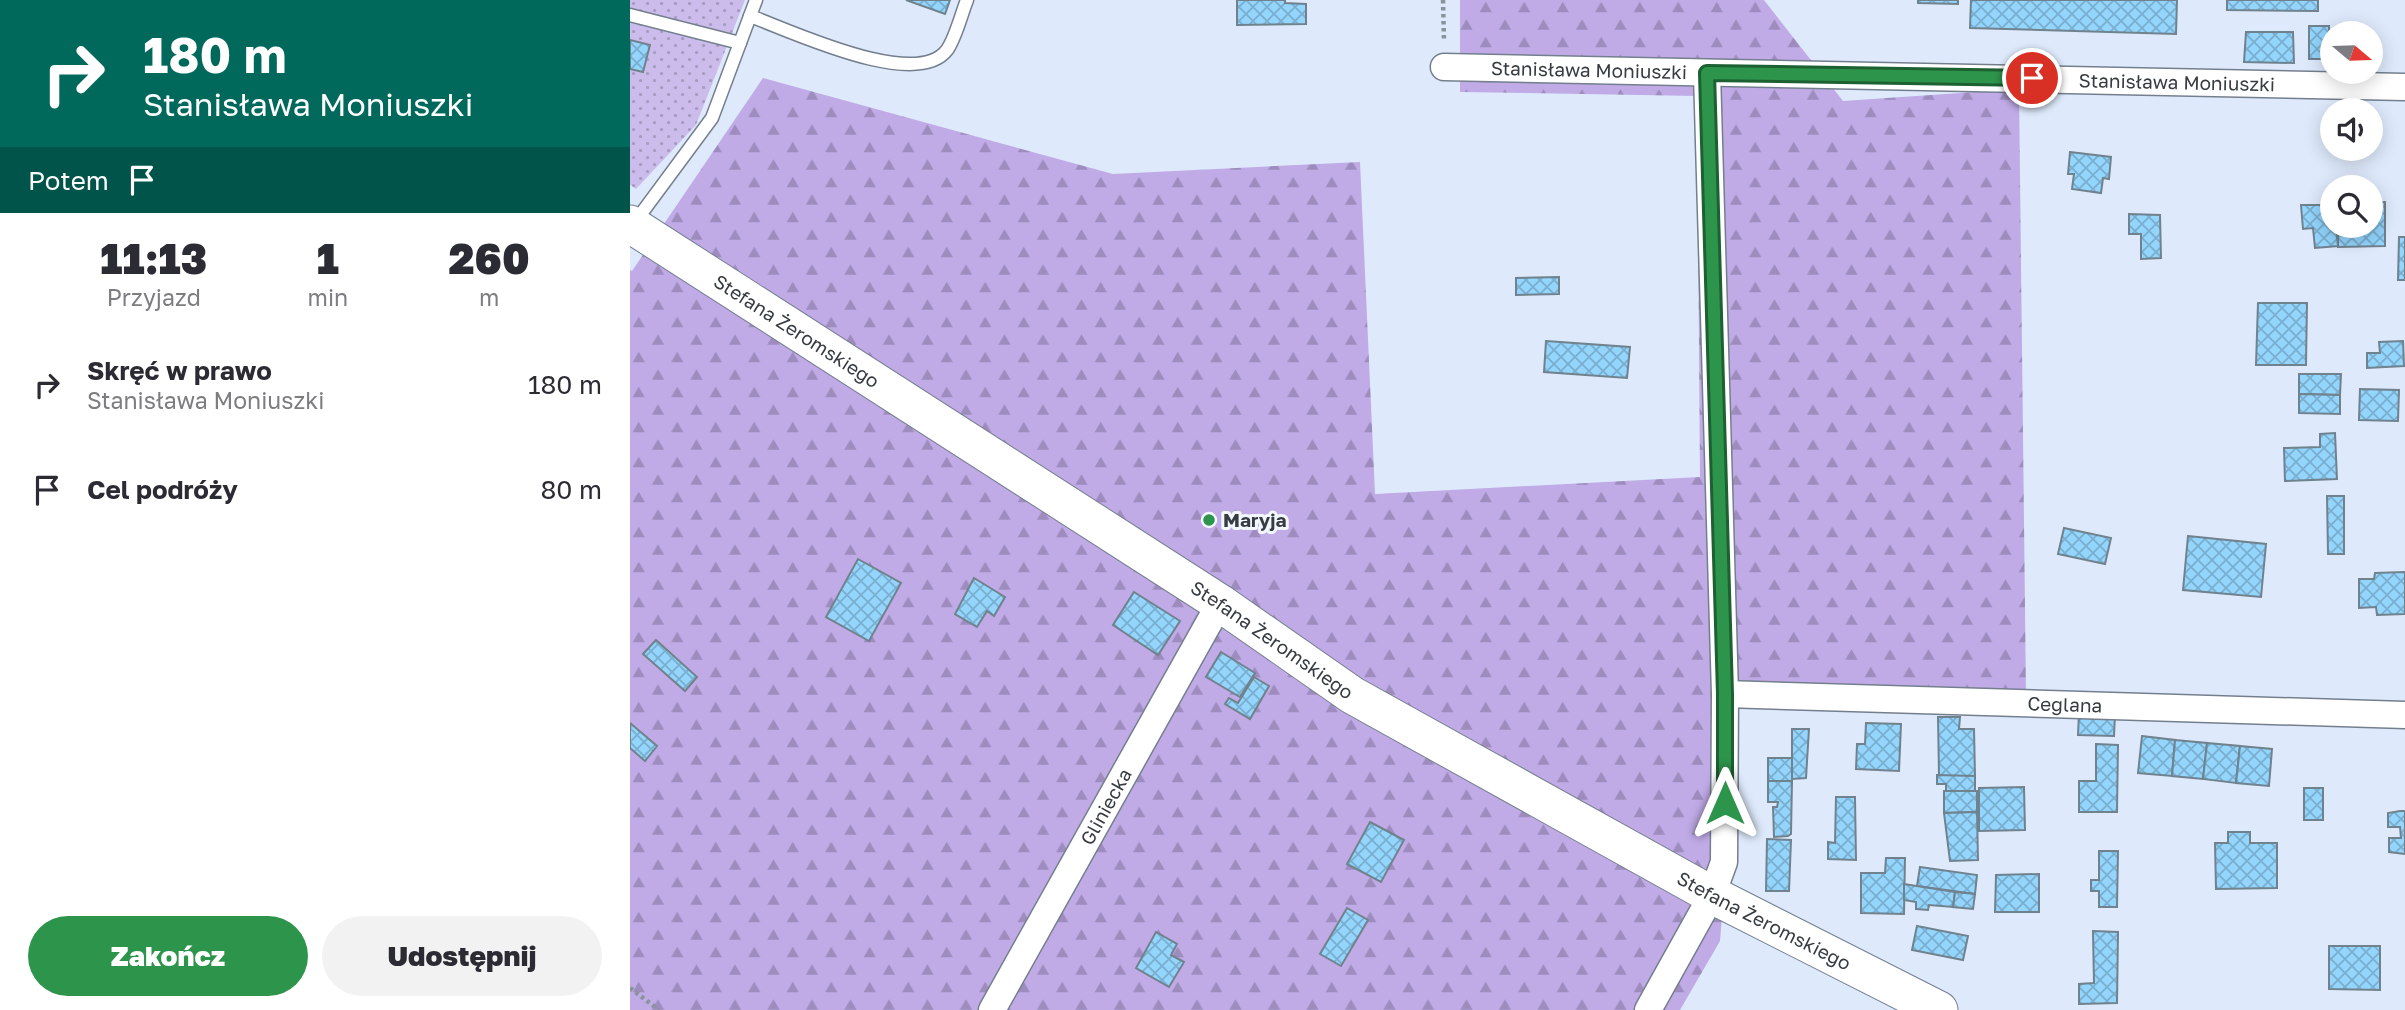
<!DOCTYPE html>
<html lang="pl">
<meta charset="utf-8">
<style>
:root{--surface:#fff;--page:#f2f2f3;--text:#2b2b33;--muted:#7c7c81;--accent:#2d944b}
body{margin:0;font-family:"Golos Text",sans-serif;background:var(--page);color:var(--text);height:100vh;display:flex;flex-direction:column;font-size:26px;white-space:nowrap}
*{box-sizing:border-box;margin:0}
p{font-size:23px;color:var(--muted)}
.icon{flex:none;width:38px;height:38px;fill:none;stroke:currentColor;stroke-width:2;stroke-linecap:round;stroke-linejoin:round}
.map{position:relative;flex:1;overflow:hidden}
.sheet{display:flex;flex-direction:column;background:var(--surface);width:630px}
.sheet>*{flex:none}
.banner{background:#00695c;color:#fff;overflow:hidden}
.needle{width:46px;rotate:109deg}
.controls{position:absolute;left:1690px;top:21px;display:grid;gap:14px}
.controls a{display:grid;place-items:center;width:63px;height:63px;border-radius:50%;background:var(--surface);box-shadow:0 4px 18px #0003;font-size:35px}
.pin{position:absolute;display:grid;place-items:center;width:60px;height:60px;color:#fff;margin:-30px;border:4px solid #fff;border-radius:50%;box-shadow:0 2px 7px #0007}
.me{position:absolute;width:77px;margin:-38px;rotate:0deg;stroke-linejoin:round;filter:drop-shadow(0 0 5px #0008)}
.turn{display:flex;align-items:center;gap:24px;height:147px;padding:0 28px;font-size:32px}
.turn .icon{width:91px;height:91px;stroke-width:2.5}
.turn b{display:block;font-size:49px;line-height:60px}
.then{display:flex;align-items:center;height:66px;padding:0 28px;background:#0003;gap:14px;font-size:26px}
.eta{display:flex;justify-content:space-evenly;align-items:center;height:119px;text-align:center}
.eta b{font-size:42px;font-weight:800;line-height:49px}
.primary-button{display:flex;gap:14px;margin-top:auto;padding:14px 28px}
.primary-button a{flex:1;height:80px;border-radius:42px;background:var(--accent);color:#fff;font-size:28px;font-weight:800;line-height:80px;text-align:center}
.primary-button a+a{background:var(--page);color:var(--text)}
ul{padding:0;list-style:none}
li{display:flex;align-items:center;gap:21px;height:105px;padding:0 28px}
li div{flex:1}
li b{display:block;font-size:26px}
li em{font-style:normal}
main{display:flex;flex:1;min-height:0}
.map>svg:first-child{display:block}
</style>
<main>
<section class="sheet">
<div class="banner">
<div class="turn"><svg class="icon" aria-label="right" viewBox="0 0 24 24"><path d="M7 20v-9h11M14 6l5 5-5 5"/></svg><div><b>180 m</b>Stanisława Moniuszki</div></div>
<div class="then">Potem<svg class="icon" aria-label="arrive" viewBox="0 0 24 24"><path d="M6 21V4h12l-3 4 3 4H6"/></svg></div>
</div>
<div class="eta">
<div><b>11:13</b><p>Przyjazd</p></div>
<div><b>1</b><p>min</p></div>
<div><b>260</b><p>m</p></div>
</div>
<ul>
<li><svg class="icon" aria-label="right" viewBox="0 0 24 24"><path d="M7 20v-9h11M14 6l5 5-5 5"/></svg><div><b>Skręć w prawo</b><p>Stanisława Moniuszki</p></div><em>180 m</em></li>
<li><svg class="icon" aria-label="arrive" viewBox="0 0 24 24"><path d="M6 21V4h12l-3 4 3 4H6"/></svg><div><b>Cel podróży</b></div><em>80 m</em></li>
</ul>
<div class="primary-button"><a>Zakończ</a><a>Udostępnij</a></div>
</section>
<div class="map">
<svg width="1775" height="1010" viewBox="0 0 1775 1010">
<defs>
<pattern id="forest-firs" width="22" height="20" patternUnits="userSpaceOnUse" patternTransform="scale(1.75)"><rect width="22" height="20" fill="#c0abe7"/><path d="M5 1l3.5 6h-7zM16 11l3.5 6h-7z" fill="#9d8cbd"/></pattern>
<pattern id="park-dots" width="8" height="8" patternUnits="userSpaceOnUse" patternTransform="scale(1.75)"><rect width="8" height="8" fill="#ccbceb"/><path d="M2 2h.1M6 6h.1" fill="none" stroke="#a69ac0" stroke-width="1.8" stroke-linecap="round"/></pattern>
<pattern id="building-cross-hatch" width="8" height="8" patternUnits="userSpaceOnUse" patternTransform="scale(1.75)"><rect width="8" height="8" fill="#93d5fd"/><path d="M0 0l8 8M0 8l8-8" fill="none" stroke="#79aece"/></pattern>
</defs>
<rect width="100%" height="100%" fill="#deeafc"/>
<!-- forest -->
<path fill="url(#forest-firs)" d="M 830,0 L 1134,0 L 1213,101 L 1389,89 L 1396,695 L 1111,686 L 1090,941 L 1050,1010 L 0,1010 L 0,270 L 2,271 L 133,78 L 483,174 L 730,162 L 745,494 L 1070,477 L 1067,96 L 830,92 Z"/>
<!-- park -->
<path fill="url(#park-dots)" d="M 0,0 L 115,0 L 66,125 L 6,189 L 0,185 Z"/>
<!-- building -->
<g fill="url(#building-cross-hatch)" stroke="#70828d" stroke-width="2">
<path d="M 276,0 L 320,0 L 315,14 Z"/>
<path d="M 607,0 L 655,0 L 655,3 L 676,4 L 676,24 L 607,25 Z"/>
<path d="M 1288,0 L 1328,0 L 1328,4 L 1288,3 Z"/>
<path d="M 1341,0 L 1547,0 L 1546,34 L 1340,28 Z"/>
<path d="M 1597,0 L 1688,0 L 1688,11 L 1597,10 Z"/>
<path d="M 1679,26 L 1699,26 L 1699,38 L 1703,38 L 1703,59 L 1679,59 Z"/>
<path d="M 1616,32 L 1663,32 L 1664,63 L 1614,62 Z"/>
<path d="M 0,40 L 20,45 L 13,72 L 0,69 Z"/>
<path d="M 1440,152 L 1481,157 L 1479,179 L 1473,178 L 1471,193 L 1442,189 L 1444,174 L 1438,174 Z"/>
<path d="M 1755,202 L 1755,246 L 1708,247 L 1708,226 L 1741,226 L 1741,203 Z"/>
<path d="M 1671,205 L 1703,205 L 1703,226 L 1706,226 L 1708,246 L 1685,248 L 1683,228 L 1673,229 Z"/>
<path d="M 1499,214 L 1530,215 L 1531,258 L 1511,259 L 1511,234 L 1499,234 Z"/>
<path d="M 1769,237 L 1775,237 L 1775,280 L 1768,280 Z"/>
<path d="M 929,277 L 929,294 L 886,295 L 886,278 Z"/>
<path d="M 1628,303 L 1677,303 L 1676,365 L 1626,365 Z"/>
<path d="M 916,341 L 1000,347 L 997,378 L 914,372 Z"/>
<path d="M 1773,341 L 1774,366 L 1737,368 L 1737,353 L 1750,353 L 1749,342 Z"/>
<path d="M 1669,374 L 1711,374 L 1710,395 L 1669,394 Z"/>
<path d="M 1730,389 L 1769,390 L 1768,421 L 1729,420 Z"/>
<path d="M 1669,394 L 1710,395 L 1710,414 L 1669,413 Z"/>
<path d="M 1705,433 L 1707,479 L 1655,481 L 1654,448 L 1690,447 L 1690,434 Z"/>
<path d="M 1697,496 L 1714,496 L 1714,554 L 1698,554 Z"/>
<path d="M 1434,528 L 1481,538 L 1475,564 L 1428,554 Z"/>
<path d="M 1558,536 L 1636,544 L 1631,597 L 1553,590 Z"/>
<path d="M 228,559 L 271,583 L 239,641 L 196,617 Z"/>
<path d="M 1775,572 L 1775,614 L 1747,615 L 1746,607 L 1729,608 L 1729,579 L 1744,579 L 1745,573 Z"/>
<path d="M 344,578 L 375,597 L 364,616 L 357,611 L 347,627 L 325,614 Z"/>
<path d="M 504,592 L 550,621 L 528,655 L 483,625 Z"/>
<path d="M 26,640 L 67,677 L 55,691 L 13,654 Z"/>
<path d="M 591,652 L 625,673 L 610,697 L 576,677 Z"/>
<path d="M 624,677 L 639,686 L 620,719 L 595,704 L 599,698 L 608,703 Z"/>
<path d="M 1449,713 L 1485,714 L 1484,736 L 1448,735 Z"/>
<path d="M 1308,717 L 1330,717 L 1329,729 L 1344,729 L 1345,776 L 1309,776 Z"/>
<path d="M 0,723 L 27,746 L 15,761 L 0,748 Z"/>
<path d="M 1236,723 L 1271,724 L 1269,771 L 1226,769 L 1227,744 L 1235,744 Z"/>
<path d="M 1162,729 L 1179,729 L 1176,778 L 1162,779 Z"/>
<path d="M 1512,736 L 1545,740 L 1542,776 L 1508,773 Z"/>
<path d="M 1545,740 L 1577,743 L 1573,779 L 1542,776 Z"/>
<path d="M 1577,743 L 1610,746 L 1606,783 L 1573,779 Z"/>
<path d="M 1466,744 L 1488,745 L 1487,812 L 1449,812 L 1449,781 L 1466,781 Z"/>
<path d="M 1610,746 L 1642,749 L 1639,786 L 1606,783 Z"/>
<rect x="1138" y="758" width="24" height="23"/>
<path d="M 1307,775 L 1345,776 L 1345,791 L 1316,791 L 1316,784 L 1307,784 Z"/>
<path d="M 1138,781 L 1162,781 L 1161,834 L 1158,836 L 1144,837 L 1143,807 L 1147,807 L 1148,802 L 1138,802 Z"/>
<path d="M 1394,787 L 1395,830 L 1349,831 L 1349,788 Z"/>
<rect x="1674" y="788" width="19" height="32"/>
<path d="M 1314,791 L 1347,791 L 1347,812 L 1314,813 Z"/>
<path d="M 1206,797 L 1225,797 L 1226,860 L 1198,859 L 1198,842 L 1205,843 Z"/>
<path d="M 1770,811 L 1775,811 L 1775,854 L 1759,852 L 1759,838 L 1771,838 L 1770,827 L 1758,827 L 1758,813 Z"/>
<path d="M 1347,812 L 1348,860 L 1320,861 L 1314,813 Z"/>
<path d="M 740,822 L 774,840 L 751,882 L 717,864 Z"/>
<path d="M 1598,832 L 1620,832 L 1620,843 L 1647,843 L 1647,888 L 1586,889 L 1585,843 L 1598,843 Z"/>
<path d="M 1137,839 L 1161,840 L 1159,891 L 1136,891 Z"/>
<path d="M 1469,851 L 1488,851 L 1487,907 L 1469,907 L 1469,891 L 1461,891 L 1461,880 L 1469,880 Z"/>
<path d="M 1256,858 L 1275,858 L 1274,914 L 1231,913 L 1231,873 L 1255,873 Z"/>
<path d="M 1290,867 L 1347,875 L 1345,894 L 1287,886 Z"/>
<path d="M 1409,874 L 1409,912 L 1365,912 L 1366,875 Z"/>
<path d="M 1274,884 L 1325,892 L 1323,907 L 1299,905 L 1298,910 L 1286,909 L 1286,902 L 1274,900 Z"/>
<path d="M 1325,892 L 1345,894 L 1343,909 L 1323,907 Z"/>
<path d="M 717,908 L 738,920 L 711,966 L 690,954 Z"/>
<path d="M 1287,926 L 1338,936 L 1333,960 L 1282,950 Z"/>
<path d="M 1463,931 L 1488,932 L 1487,1003 L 1449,1004 L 1449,984 L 1464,983 Z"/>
<path d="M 526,932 L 547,944 L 541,955 L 554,962 L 539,987 L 506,968 Z"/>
<path d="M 1699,946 L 1750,946 L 1750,990 L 1699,989 Z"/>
</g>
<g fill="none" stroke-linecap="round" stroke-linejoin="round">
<defs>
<g id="service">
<path d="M 0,15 L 110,43"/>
<path d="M 120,16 C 159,30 286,91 317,50 C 326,37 331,15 337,0"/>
<path d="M 5,222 L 82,118 L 126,0"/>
</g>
<g id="minor">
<path id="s1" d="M 814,67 L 1775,87"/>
<path id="s2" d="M 1095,694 L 1775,715"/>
<path id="s3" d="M 362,1010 L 590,603"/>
<path d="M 1018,1010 L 1082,895 L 1094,862 L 1095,694 L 1077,73"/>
</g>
<g id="secondary">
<path id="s4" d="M 0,224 L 590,603 L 722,695 L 1082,895 L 1309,1010"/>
</g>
</defs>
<!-- service casing -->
<use href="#service" stroke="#747f8e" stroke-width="15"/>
<!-- minor casing -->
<use href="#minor" stroke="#747f8e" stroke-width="29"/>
<!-- secondary casing -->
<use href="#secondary" stroke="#747f8e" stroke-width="39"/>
<!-- path -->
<g stroke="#8a929e" stroke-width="4.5" stroke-dasharray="3.5 3.5" stroke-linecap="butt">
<path d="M 813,0 L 814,41"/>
<path d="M 0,988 L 29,1010"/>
</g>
<!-- service -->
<use href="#service" stroke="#fff" stroke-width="12"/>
<!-- minor -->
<use href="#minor" stroke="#fff" stroke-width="26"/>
<!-- secondary -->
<use href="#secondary" stroke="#fff" stroke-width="37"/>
</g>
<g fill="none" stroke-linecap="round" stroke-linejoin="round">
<defs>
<path id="route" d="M 1095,803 L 1095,694 L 1077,73 L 1402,78"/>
</defs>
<!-- route casing -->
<use href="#route" stroke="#1d6031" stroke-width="18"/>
<!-- route -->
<use href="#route" stroke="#2d944b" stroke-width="12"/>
</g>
<!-- markers -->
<circle fill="#2d944b" stroke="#f2f7fe" stroke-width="2.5" cx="579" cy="520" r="7"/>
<g text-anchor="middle" stroke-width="6" stroke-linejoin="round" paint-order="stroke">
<!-- street labels -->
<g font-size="19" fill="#373c42" stroke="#f2f7fe">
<text dy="7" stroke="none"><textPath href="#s1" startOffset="145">Stanisława Moniuszki</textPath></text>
<text dy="7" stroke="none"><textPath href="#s1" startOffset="733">Stanisława Moniuszki</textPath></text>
<text dy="7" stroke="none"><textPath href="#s4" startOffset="198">Stefana Żeromskiego</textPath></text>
<text dy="7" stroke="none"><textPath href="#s4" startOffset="765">Stefana Żeromskiego</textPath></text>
<text dy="7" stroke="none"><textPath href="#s2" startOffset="340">Ceglana</textPath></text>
<text dy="7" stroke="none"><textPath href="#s3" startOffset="233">Gliniecka</textPath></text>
<text dy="7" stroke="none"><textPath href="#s4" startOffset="1332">Stefana Żeromskiego</textPath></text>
</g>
<!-- poi labels -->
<g font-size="19" font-weight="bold" fill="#373c42" stroke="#f2f7fe" text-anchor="start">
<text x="593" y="527">Maryja</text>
</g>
</g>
</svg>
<div class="controls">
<a><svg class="needle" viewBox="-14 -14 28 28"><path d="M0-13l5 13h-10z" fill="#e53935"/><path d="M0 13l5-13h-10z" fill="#7c7c81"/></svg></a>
<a><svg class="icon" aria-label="sound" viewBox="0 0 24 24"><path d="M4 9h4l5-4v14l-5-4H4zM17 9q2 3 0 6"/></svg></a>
<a><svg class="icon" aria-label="search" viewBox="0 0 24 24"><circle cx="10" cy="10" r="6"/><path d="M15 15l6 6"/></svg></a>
</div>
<div class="pin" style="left:1402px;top:78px;background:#d93025"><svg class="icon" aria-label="arrive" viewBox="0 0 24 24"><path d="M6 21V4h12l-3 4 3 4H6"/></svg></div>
<svg class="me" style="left:1095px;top:803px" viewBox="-20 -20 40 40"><path d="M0-17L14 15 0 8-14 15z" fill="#2d944b" stroke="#fff" stroke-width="4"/></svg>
</div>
</main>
